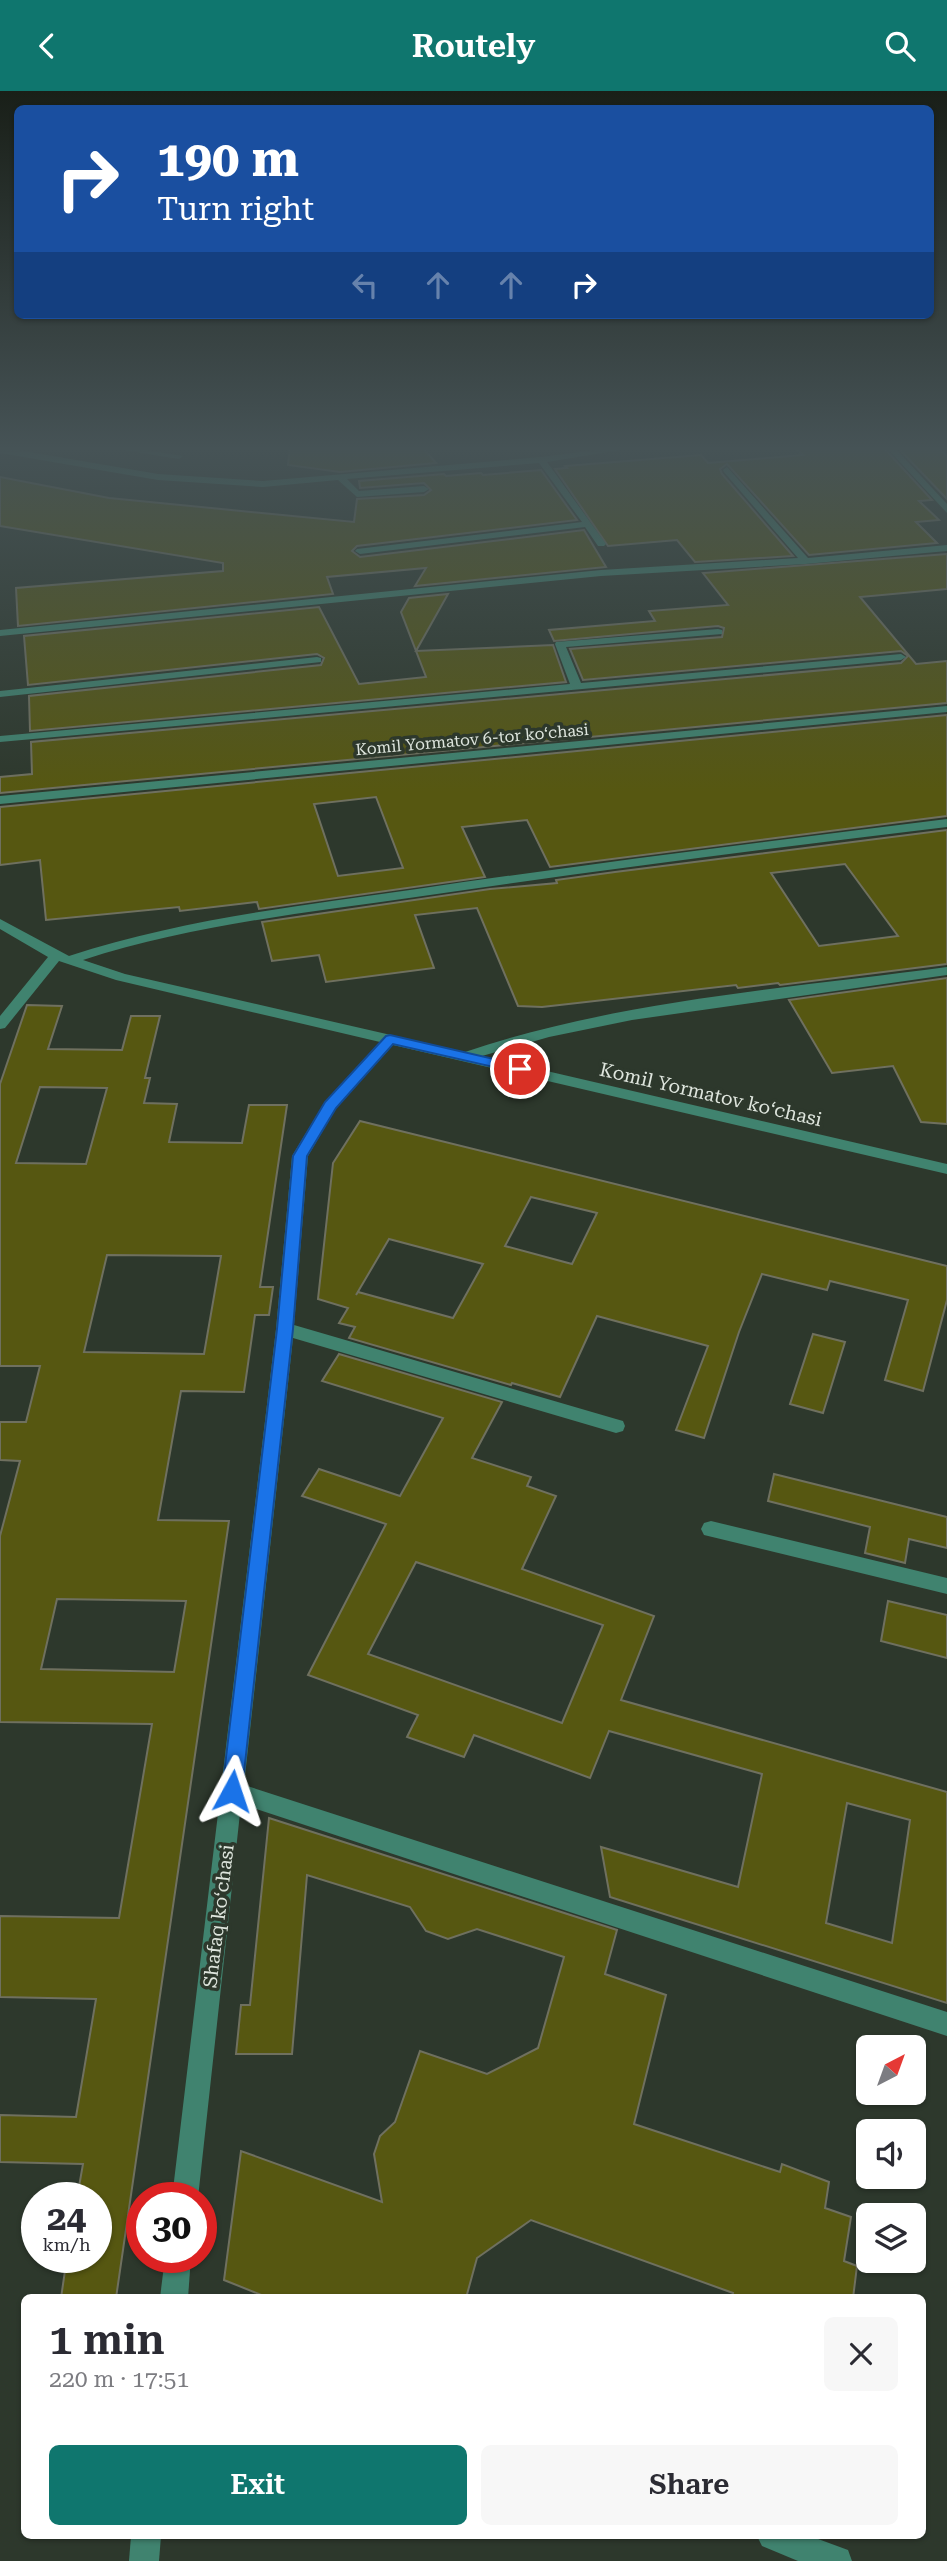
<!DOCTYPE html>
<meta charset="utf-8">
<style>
:root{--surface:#fff;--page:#f7f7f7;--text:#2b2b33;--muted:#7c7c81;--accent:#0f766e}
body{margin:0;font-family:"Roboto Serif",serif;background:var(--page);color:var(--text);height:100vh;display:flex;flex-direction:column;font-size:26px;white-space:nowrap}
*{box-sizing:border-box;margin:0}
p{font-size:23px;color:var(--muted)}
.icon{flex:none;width:38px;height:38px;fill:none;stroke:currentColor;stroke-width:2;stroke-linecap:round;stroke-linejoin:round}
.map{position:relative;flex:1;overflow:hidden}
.details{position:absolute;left:21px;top:2203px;width:905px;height:245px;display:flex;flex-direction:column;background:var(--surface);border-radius:10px;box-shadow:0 2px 5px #0004}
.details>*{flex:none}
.guide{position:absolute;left:14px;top:14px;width:920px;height:214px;border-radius:10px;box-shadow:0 2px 5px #0004;background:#1a4fa0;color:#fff;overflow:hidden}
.needle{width:46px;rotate:41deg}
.fabs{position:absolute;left:856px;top:1944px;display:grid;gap:14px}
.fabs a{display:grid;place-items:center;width:70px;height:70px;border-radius:10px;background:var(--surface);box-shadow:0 2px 5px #0004;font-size:35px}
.speed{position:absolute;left:21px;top:2091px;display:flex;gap:14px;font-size:35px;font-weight:700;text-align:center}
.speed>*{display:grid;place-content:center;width:91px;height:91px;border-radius:50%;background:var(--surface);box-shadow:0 2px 5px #0004;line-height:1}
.speed small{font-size:18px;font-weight:400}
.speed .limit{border:10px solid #d22;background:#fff;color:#111}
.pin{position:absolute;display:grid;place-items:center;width:60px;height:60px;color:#fff;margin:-30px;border:4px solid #fff;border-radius:50%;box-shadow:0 2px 7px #0007}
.me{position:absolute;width:77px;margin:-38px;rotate:5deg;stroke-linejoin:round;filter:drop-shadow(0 0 5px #0008)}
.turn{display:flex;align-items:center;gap:24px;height:147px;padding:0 28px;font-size:32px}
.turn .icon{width:91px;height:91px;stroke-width:2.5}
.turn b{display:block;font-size:49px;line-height:60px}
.lanes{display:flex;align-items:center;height:66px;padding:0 28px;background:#0003;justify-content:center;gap:35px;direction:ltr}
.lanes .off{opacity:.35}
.round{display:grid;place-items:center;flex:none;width:74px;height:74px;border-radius:10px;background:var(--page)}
.summary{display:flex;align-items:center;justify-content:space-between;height:119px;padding:0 28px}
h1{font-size:42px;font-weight:600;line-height:52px}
.primary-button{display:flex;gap:14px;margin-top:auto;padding:14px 28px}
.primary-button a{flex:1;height:80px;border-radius:10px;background:var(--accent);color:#fff;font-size:28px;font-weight:600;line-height:80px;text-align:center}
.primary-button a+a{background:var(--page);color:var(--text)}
header{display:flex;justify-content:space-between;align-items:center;height:91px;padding:0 28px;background:var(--accent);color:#fff;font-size:32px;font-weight:600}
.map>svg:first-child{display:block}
</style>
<header><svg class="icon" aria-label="back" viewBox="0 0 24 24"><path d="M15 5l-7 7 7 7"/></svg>Routely<svg class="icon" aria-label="search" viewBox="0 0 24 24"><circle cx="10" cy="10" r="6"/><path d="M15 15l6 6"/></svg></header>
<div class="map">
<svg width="947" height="2470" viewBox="0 0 947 2470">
<rect width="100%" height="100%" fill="#2d382c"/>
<!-- building -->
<g fill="#565711" stroke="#6f705f" stroke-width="2" fill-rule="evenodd">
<path d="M 290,356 L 422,356 L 436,372 L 340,381 L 288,374 Z"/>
<path d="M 795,356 L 883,356 L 932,409 L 919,410 L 939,429 L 916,431 L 937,452 L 809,464 L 727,373 L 720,378 L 722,383 L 793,465 L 695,471 L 677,449 L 608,455 L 555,378 L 567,377 L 565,375 L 701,364 L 708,372 L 803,364 Z"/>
<path d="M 897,356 L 937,356 L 947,365 L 947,408 Z"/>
<path d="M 541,379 L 577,429 L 357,455 L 352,460 L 360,466 L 584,439 L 606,476 L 415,495 L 426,477 L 327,486 L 333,503 L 18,535 L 16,497 L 223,480 L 223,472 L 0,435 L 0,386 L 109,407 L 354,431 L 357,408 L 424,404 L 431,399 L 424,392 L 360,397 L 359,390 L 444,383 L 446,385 L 481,382 L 483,384 Z"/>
<path d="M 947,463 L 947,498 L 860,506 L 916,573 L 947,570 L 947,612 L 0,702 L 0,686 L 32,683 L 31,651 L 901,572 L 908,565 L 901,560 L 583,589 L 570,558 L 722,546 L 724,537 L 718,535 L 554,550 L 549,539 L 655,530 L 649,520 L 728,514 L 703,482 Z"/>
<path d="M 448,503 L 416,560 L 553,554 L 566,591 L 30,640 L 29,605 L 321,574 L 324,567 L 317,563 L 28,594 L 24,545 L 319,516 L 359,593 L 426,586 L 401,521 L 409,507 Z"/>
<path d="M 947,624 L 947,725 L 550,776 L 527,729 L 462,736 L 485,786 L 259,818 L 257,811 L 180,820 L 179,816 L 46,829 L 40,769 L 0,774 L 0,716 ZM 376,706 L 403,777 L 338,785 L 314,713 Z"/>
<path d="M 947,739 L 947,873 L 780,894 L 778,892 L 738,897 L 736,894 L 542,916 L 518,915 L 477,817 L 415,824 L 434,877 L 326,891 L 319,864 L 272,870 L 262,831 L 490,798 L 557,792 L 556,789 L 615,781 ZM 845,773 L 898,845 L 819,855 L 771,782 Z"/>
<path d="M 947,887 L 947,1033 L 921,1031 L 893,975 L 832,982 L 789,909 Z"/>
<path d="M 27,914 L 62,915 L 48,958 L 122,959 L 131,925 L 160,925 L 145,987 L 150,987 L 144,1012 L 177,1013 L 169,1051 L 242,1052 L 249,1014 L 287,1014 L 260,1196 L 273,1196 L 269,1224 L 255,1224 L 244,1301 L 181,1300 L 158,1429 L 229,1430 L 116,2207 L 61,2207 L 67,2166 L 96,2166 L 96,2107 L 77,2107 L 83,2073 L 0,2071 L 0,2024 L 76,2026 L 96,1908 L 0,1906 L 0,1825 L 119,1827 L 152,1633 L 0,1631 L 0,1445 L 20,1370 L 0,1369 L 0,1331 L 26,1331 L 40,1275 L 0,1275 L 0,993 ZM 40,996 L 107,997 L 86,1073 L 16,1072 ZM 107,1164 L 221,1165 L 204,1263 L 84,1261 ZM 57,1508 L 186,1510 L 174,1581 L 41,1578 Z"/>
<path d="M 360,1030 L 947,1175 L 947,1209 L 923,1300 L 885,1289 L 908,1209 L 830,1190 L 827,1199 L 762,1183 L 739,1241 L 704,1347 L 676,1339 L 708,1255 L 597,1225 L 560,1306 L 512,1292 L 511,1294 L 349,1247 L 355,1236 L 339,1232 L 348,1217 L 318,1208 L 333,1072 ZM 531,1106 L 597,1122 L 572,1173 L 505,1155 ZM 389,1148 L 483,1173 L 453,1227 L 358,1201 L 356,1204 Z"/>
<path d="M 813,1243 L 845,1251 L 823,1322 L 790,1313 Z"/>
<path d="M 339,1263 L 502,1311 L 472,1367 L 531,1386 L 527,1395 L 556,1405 L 522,1478 L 654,1525 L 621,1609 L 947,1701 L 947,1912 L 610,1806 L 601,1756 L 738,1796 L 762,1683 L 609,1640 L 590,1687 L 474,1644 L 464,1666 L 407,1646 L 418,1624 L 308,1584 L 386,1433 L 302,1405 L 319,1378 L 400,1405 L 443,1327 L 322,1290 ZM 416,1471 L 603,1534 L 562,1632 L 368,1563 ZM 847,1712 L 910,1729 L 892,1852 L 826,1832 Z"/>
<path d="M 774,1383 L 947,1426 L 947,1457 L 909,1448 L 905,1472 L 865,1462 L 870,1436 L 768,1410 Z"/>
<path d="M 888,1510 L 947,1524 L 947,1567 L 881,1550 Z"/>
<path d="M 269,1727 L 617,1839 L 605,1883 L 666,1904 L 634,2033 L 780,2081 L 782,2073 L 829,2091 L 825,2117 L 851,2126 L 844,2170 L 857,2175 L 853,2207 L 732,2207 L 733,2202 L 531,2129 L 477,2167 L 466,2207 L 269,2207 L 224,2189 L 241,2060 L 382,2111 L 374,2063 L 380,2045 L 395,2031 L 420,1960 L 487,1983 L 538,1957 L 564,1866 L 477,1838 L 448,1848 L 426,1840 L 410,1816 L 307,1784 L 292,1963 L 236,1963 L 241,1914 L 250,1914 Z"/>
</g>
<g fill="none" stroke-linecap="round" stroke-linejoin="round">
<!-- minor -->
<g fill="#40836f" fill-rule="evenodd">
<path d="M 0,356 L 158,383 L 263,390 L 541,366 L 618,356 L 639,356 L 547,371 L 606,453 L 604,455 L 598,455 L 585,436 L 360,463 L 355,460 L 357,458 L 582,431 L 539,372 L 347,388 L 359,400 L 424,395 L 429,398 L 424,401 L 357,406 L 338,389 L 263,396 L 158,389 L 0,362 Z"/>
<path d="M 105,356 L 127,356 L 183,365 L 179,368 Z"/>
<path d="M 886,356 L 894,356 L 947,413 L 947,422 Z"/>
<path d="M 727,376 L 808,467 L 947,454 L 947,460 L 805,473 L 601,485 L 0,545 L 0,539 L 601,479 L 798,467 L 724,381 L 723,379 Z"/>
<path d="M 718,538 L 722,539 L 722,543 L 566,556 L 581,592 L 901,563 L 906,566 L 901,569 L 0,651 L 0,645 L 570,593 L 555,553 L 556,551 Z"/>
<path d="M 317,566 L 321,567 L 321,571 L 0,606 L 0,600 Z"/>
<path d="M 947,615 L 947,621 L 0,713 L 0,705 Z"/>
<path d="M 947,728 L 947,736 C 770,757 593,780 416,806 C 304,822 191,834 83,869 L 125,883 L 465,961 C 615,910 790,897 947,876 L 947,884 L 632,929 L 549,946 L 482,965 L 947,1073 L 947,1083 L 393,954 L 336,1017 L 308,1065 L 294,1234 L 616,1328 L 623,1330 L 625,1335 L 623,1340 L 616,1342 L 293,1247 L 244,1694 L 947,1921 L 947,1945 L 241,1713 L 198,2107 L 172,2107 L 276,1238 L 292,1065 L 325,1011 L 380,951 L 116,889 L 59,870 L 5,937 L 0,938 L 0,925 L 48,866 L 0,838 L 0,828 L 69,865 C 182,828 299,815 417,798 C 593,772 770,750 947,728 Z"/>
<path d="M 711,1430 L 947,1487 L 947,1503 L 704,1444 L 701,1438 L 704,1432 Z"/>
<path d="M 165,2166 L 191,2166 L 188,2207 L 160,2207 Z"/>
<path d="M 131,2445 L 161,2445 L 159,2470 L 129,2470 Z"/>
<path d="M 757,2445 L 810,2445 L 848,2459 L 852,2470 L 798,2470 L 762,2455 Z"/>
</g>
</g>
<!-- sky -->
<linearGradient id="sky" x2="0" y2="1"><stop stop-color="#191f18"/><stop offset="0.51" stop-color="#465356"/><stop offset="1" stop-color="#465356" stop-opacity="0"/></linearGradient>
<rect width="947" height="701" fill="url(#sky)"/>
<!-- route -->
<path fill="#1a73e8" stroke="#114b97" stroke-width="2" d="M 390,944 L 520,974 L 526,978 L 520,982 L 393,953 L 336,1017 L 307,1065 L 293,1238 L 242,1700 L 239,1706 L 232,1709 L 225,1706 L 222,1700 L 277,1238 L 293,1065 L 325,1011 L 386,945 Z"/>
<g text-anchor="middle" stroke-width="7" stroke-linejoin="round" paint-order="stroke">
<!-- far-street labels -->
<g font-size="16" fill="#dee5dd" stroke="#2d382c">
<text transform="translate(472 648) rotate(-5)" y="6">Komil Yormatov 6-tor koʻchasi</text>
</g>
<!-- street labels -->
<g font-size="19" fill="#dee5dd" stroke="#2d382c">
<text transform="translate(711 1003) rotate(13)" y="7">Komil Yormatov koʻchasi</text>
<text transform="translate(218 1825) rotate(-83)" y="7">Shafaq koʻchasi</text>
</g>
</g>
</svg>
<div class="fabs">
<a><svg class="needle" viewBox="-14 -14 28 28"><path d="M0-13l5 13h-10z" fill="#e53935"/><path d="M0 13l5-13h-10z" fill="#7c7c81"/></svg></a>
<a><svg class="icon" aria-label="sound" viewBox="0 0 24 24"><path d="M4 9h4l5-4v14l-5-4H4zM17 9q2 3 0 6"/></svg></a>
<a><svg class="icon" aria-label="layers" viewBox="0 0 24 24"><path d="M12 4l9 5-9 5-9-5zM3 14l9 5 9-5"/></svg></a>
</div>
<div class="speed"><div>24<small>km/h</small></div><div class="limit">30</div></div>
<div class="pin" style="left:520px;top:978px;background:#d93025"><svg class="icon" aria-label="arrive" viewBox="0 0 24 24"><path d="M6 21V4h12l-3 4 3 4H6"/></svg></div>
<svg class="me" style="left:232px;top:1700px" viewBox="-20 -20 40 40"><path d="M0-17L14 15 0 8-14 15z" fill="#1a73e8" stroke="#fff" stroke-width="4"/></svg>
<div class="guide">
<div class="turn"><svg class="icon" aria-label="right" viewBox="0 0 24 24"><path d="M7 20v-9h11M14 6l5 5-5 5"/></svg><div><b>190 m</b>Turn right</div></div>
<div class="lanes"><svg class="icon off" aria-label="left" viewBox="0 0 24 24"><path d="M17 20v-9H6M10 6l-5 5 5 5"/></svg><svg class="icon off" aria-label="ahead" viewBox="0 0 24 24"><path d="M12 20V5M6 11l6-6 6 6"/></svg><svg class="icon off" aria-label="ahead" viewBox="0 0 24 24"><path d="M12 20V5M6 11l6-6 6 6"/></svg><svg class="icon" aria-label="right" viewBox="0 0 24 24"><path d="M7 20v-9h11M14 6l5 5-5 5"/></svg></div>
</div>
<section class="details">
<div class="summary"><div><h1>1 min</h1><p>220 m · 17:51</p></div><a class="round"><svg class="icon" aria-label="close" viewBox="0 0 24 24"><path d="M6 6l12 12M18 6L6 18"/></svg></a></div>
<div class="primary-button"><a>Exit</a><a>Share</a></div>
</section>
</div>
